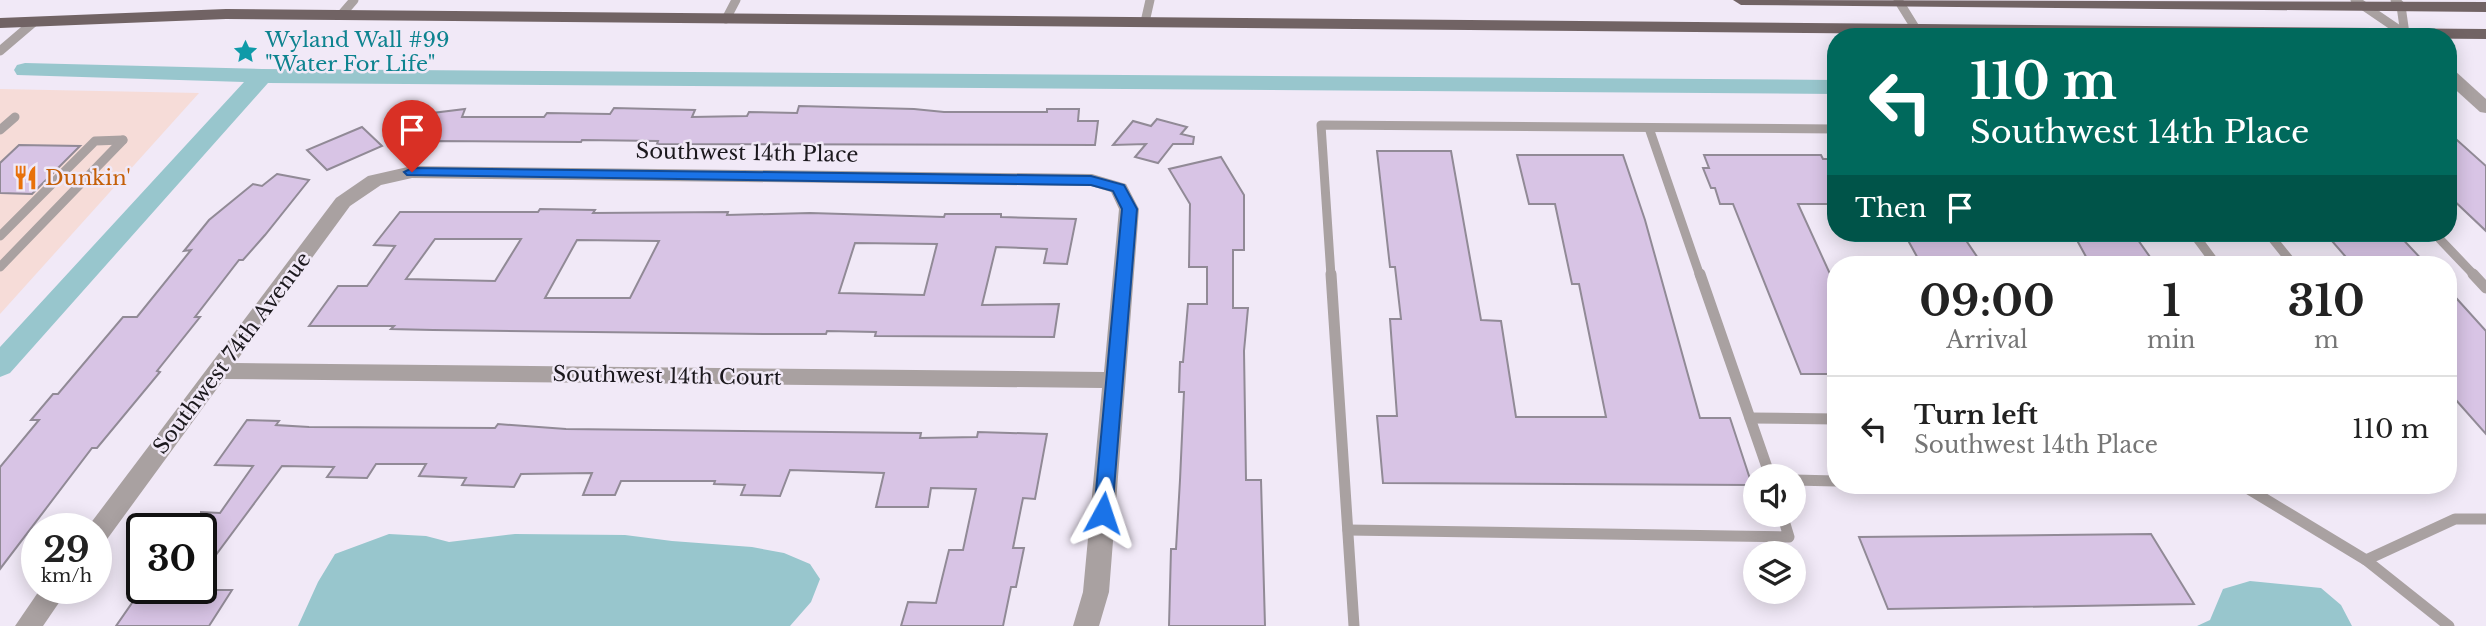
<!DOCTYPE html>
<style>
:root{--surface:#fff;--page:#f6f6f6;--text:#222;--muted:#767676;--line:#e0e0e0}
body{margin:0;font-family:"Libre Baskerville",serif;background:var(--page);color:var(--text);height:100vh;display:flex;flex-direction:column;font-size:26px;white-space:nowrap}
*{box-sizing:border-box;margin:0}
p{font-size:23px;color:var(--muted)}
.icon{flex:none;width:38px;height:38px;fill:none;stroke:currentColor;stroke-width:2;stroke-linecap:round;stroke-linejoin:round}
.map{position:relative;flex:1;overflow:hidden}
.details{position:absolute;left:1827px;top:256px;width:630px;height:238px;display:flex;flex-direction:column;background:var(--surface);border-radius:28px;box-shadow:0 4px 18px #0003}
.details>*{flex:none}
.hud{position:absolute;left:1827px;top:28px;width:630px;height:214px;border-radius:28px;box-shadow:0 4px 18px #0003;background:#00695c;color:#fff;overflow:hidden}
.controls{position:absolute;left:1743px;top:464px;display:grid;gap:14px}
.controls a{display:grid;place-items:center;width:63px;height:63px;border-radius:50%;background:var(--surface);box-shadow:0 4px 18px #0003;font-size:35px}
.speed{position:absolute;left:21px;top:513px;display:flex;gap:14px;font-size:35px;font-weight:700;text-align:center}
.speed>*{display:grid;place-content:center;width:91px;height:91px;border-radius:50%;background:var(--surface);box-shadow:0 4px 18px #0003;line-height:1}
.speed small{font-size:18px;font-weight:400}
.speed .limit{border:4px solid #111;border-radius:10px;background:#fff;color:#111}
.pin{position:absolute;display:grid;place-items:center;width:60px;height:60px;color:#fff;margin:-72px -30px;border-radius:50% 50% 50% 0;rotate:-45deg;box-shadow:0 0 7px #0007}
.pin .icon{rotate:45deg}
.me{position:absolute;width:77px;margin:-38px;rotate:5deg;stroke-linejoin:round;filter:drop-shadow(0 0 5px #0008)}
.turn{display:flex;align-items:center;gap:24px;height:147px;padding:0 28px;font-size:32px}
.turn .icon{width:91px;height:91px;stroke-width:2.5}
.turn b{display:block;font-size:49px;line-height:60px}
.then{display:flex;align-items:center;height:66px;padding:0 28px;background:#0003;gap:14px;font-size:26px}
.eta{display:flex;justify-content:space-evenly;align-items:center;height:119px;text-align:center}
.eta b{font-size:42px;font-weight:700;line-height:49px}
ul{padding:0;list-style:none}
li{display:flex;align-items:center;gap:21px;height:105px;padding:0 28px;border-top:2px solid var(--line)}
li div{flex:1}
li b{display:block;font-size:26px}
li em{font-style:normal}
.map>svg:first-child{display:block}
</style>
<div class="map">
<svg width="2486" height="626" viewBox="0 0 2486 626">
<rect width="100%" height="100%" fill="#f1e9f7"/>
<!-- commercial -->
<path fill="#f6dcd8" d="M 0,89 L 199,93 L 0,314 Z"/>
<!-- water -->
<g fill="#98c6cd">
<path d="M 389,534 L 426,536 L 449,542 L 515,534 L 625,535 L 672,541 L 752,547 L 784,553 L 810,564 L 820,579 L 811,602 L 790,626 L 298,626 L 318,582 L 335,554 Z"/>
<path d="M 2250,581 L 2321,588 L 2341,605 L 2352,626 L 2197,626 L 2210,620 L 2223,589 Z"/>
</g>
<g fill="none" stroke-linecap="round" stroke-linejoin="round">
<!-- canal -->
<path fill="#98c6cd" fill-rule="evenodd" d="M 25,63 L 262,69 L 1836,80 L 1836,94 L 268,83 L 10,373 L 0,377 L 0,347 L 244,82 L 17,75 L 14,70 L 17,65 Z"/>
</g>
<!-- building -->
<g fill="#d8c4e5" stroke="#918a96" stroke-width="2" fill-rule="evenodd">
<path d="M 799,106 L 914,109 L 944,112 L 1047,112 L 1047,109 L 1079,109 L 1078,121 L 1098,121 L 1095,145 L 657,144 L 658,141 L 582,140 L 581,142 L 435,141 L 398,146 L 408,116 L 465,109 L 462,117 L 544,117 L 547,113 L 610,114 L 614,108 L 695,110 L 692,117 L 747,116 L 749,112 L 797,113 Z"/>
<path d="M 1157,119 L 1187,127 L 1181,134 L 1194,137 L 1193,144 L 1173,144 L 1158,163 L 1135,157 L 1146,144 L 1113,145 L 1133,121 L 1151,126 Z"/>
<path d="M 362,127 L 382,146 L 327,170 L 307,150 Z"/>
<path d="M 2448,132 L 2486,166 L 2486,231 L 2448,195 Z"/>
<path d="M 19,145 L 80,146 L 32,194 L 0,193 L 0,163 Z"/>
<path d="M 1377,151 L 1451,151 L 1481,320 L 1501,321 L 1516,417 L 1606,417 L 1579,284 L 1572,284 L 1555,204 L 1529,204 L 1517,155 L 1623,155 L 1645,220 L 1700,418 L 1730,418 L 1752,485 L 1383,483 L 1377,416 L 1397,416 L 1390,319 L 1401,319 L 1395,267 L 1390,267 Z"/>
<path d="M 1704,155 L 1821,155 L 1823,159 L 1836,159 L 1836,204 L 1798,204 L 1836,287 L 1836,374 L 1801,374 L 1733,204 L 1720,204 L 1715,188 L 1711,188 L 1703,168 L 1709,168 Z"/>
<path d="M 1221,157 L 1244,195 L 1244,250 L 1233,250 L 1233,308 L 1248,308 L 1244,351 L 1246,480 L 1261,480 L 1265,626 L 1169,626 L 1171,549 L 1176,549 L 1180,480 L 1184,392 L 1179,392 L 1180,362 L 1183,362 L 1188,304 L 1207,304 L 1207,267 L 1189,267 L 1190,204 L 1169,169 Z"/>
<path d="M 277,174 L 309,180 L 265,235 L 243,260 L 239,260 L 195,317 L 200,317 L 157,371 L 160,372 L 97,448 L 92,448 L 0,569 L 0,467 L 39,420 L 31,420 L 53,394 L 58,394 L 123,317 L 137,317 L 191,250 L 184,251 L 209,220 L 253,184 L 262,186 Z"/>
<path d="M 540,209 L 595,210 L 593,213 L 728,212 L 727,215 L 810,213 L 944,217 L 945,214 L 1001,214 L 1001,217 L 1076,219 L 1067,264 L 1044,263 L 1047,249 L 996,247 L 982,305 L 1059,304 L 1054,337 L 875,336 L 876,332 L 827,331 L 826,334 L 763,334 L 433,330 L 391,329 L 394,326 L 309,326 L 338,286 L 367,286 L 395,246 L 374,245 L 400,212 L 538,212 ZM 435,239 L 521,239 L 495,281 L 406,279 ZM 577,240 L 659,241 L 630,298 L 545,298 ZM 855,243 L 937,244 L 924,295 L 839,293 Z"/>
<path d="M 1904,233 L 1961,233 L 1982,264 L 1921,264 Z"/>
<path d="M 2073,233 L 2133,233 L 2155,264 L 2090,264 Z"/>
<path d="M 2325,233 L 2397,233 L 2426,264 L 2352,264 Z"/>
<path d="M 2448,289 L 2486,331 L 2486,434 L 2448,391 Z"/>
<path d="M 247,420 L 279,421 L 276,425 L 309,427 L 495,428 L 498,424 L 566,429 L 921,433 L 920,438 L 977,437 L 978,432 L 1047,434 L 1035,499 L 1023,498 L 1013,548 L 1024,548 L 1016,587 L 1011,587 L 1003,626 L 901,626 L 908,602 L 936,603 L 949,550 L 963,550 L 976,489 L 931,488 L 928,507 L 876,507 L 884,473 L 790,470 L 780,496 L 741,495 L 745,485 L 714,484 L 715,481 L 621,481 L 615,495 L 583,495 L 592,473 L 521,474 L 514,487 L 462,485 L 466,478 L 419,476 L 426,464 L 376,464 L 367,478 L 327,477 L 334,467 L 282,466 L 201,575 L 201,512 L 220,513 L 253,466 L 215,465 Z"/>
<path d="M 2151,534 L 2194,604 L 1888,609 L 1859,537 Z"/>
<path d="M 141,590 L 232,590 L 209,626 L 116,626 Z"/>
</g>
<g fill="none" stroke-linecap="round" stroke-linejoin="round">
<!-- service-far1 -->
<g stroke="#a9a1a1" stroke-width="9">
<path d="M 1898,0 L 1916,29"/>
<path d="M 2355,0 L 2405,34"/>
<path d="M 2395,0 L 2401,6 L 2405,34"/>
<path d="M 341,15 L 354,0"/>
<path d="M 726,19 L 736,0"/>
<path d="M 1145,22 L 1150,0"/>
<path d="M 0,51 L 34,22"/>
<path d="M 1649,128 L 1700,276"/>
<path d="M 0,130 L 15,117"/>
<path d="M 2193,233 L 2216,264"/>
<path d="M 2268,233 L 2293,264"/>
<path d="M 2434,233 L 2475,276"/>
<path d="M 0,236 L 95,141 L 123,140"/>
<path d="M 0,267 L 123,140"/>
<path d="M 1331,276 L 1321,125 L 1836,129"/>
</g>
<!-- service -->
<g stroke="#a9a1a1" stroke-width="11">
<path d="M 1331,274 L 1354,626"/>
<path d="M 1700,274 L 1770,476"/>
<path d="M 2473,274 L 2486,288"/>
<path d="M 1750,418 L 1836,419"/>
<path d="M 1794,480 L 1836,481"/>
<path d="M 2242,485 L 2366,560"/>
<path d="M 1348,530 L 1789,537 L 1782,514"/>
<path d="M 2449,626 L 2366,560 L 2455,519 L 2486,519"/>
</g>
<!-- minor -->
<g fill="#a9a1a1" fill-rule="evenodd">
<path d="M 2448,69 L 2454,70 L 2486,99 L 2486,113 L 2480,112 L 2448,83 Z"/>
<path d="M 412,166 L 1092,174 L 1126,184 L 1139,209 L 1109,592 L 1099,626 L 1073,626 L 1083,592 L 1102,388 L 224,379 L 105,542 L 96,545 L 96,528 L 87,528 L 336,198 L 368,176 ZM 412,178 L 1091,186 L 1111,192 L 1119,209 L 1104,372 L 235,363 L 350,206 L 381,185 Z"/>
<path d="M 41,588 L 69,588 L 43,626 L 15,626 Z"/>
</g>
<!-- primary -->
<g fill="#716364" fill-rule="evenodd">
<path d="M 1733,0 L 2486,2 L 2486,12 L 1741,5 Z"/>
<path d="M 226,9 L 2486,29 L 2486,39 L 226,19 L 0,28 L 0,18 Z"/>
</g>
</g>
<!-- route -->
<path fill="#1a73e8" stroke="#114b97" stroke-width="2" d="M 412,168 L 1091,176 L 1124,185 L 1137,209 L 1112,513 L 1110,518 L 1103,520 L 1097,518 L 1094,513 L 1122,209 L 1113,191 L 1091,185 L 407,175 L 404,172 Z"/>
<!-- icons -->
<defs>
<symbol id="sight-bare" viewBox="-9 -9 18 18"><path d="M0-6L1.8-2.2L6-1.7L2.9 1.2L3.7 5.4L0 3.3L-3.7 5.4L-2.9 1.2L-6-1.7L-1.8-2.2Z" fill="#0f9aa8" stroke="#f1e9f7" stroke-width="2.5" paint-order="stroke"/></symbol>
<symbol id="restaurant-bare" viewBox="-9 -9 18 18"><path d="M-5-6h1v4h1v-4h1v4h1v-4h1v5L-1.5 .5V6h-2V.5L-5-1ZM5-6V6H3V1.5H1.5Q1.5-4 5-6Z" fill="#e8710a" stroke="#f1e9f7" stroke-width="2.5" paint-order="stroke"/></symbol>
</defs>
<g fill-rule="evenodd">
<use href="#sight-bare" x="228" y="34" width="35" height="35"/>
<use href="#restaurant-bare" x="8" y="160" width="35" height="35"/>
</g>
<g text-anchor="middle" stroke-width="5" stroke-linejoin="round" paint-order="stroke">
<!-- culture labels -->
<g font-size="21" fill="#0d838f" stroke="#f1e9f7" text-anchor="start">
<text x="265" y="47">Wyland Wall #99<tspan x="265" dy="24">"Water For Life"</tspan></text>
</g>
<!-- street labels -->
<g font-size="21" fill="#1b181d" stroke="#f1e9f7">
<text transform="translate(747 153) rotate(1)" y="7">Southwest 14th Place</text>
<text transform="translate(232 353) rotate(-53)" y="7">Southwest 74th Avenue</text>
<text transform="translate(667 376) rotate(1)" y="7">Southwest 14th Court</text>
</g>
<!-- food labels -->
<g font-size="21" fill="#c56008" stroke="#f1e9f7" text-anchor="start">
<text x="45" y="185">Dunkin'</text>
</g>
</g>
</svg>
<div class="controls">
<a><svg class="icon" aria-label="sound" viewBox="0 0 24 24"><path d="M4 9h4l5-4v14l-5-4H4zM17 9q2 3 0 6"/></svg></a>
<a><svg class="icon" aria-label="layers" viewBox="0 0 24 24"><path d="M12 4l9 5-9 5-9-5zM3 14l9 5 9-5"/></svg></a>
</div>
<div class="speed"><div>29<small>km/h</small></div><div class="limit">30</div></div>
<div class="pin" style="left:412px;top:172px;background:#d93025"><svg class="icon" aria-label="arrive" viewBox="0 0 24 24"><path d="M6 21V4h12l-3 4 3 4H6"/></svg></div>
<svg class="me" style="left:1103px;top:513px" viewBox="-20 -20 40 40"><path d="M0-17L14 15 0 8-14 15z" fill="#1a73e8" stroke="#fff" stroke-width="4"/></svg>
<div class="hud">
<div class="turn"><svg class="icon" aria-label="left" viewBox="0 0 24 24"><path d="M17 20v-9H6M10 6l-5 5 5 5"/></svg><div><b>110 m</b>Southwest 14th Place</div></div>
<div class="then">Then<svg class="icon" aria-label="arrive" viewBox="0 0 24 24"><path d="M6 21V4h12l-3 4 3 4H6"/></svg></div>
</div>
<section class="details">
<div class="eta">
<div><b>09:00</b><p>Arrival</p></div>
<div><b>1</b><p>min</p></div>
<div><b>310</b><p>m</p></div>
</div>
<ul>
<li><svg class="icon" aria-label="left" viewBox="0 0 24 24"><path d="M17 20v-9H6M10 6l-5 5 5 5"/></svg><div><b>Turn left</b><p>Southwest 14th Place</p></div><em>110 m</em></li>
</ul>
</section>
</div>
